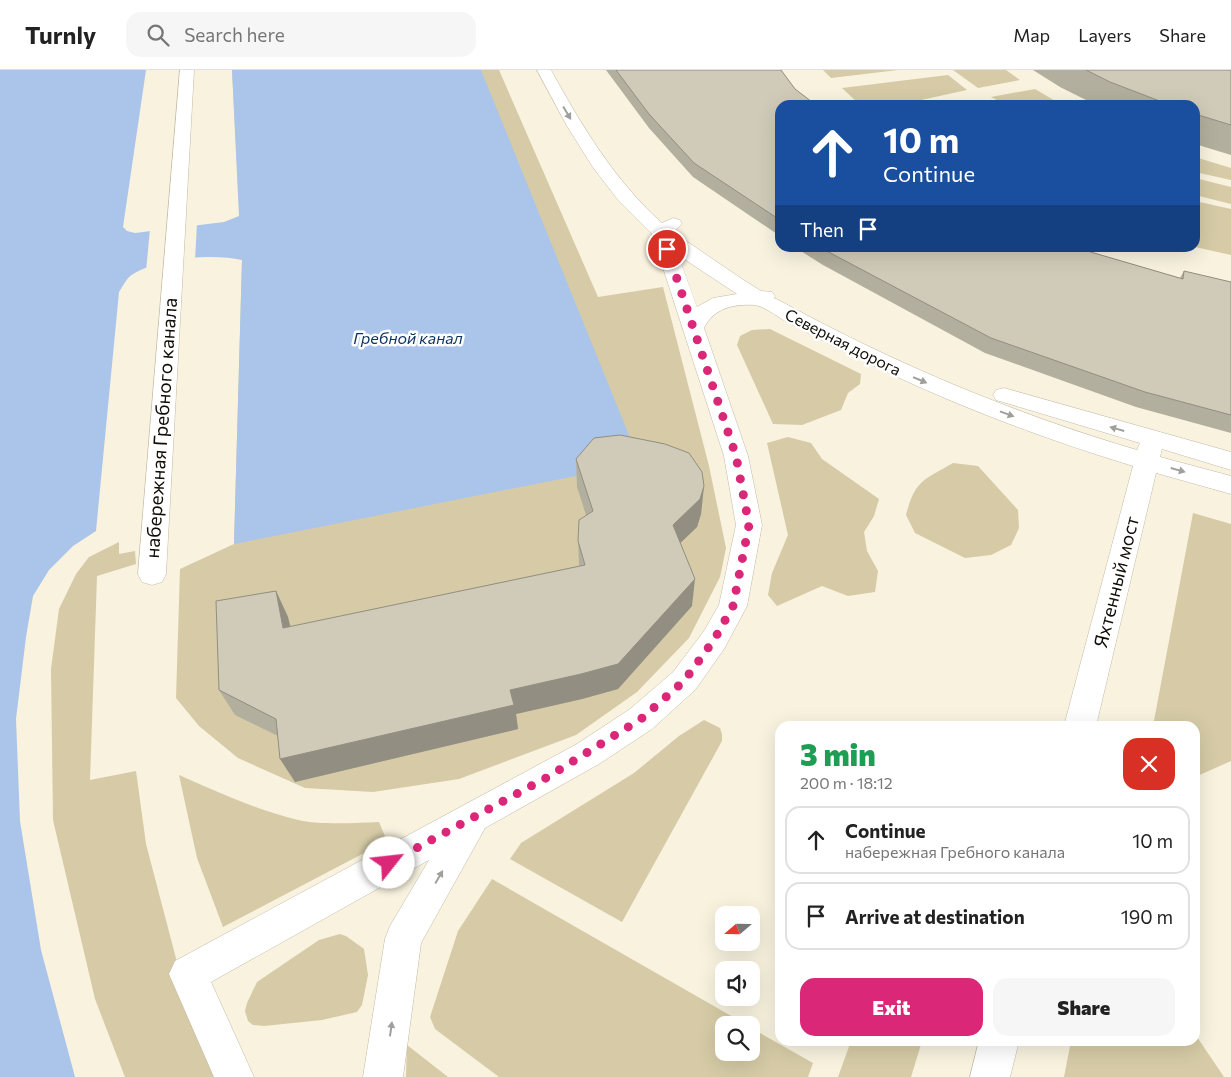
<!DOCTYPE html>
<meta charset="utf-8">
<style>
:root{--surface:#fff;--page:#f6f6f6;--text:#222;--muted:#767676;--line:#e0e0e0;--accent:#db2777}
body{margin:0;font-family:Commissioner,sans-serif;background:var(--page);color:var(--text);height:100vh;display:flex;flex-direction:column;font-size:19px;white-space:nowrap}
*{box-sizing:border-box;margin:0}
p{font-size:16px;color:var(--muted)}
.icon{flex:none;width:28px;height:28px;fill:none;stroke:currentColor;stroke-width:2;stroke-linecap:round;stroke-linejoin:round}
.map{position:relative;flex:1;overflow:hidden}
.drawer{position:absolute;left:775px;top:651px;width:425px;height:325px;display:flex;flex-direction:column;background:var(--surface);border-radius:15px;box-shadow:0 5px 20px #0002}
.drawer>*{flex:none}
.top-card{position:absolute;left:775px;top:30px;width:425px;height:152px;border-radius:15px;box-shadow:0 5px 20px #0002;background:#1a4fa0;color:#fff;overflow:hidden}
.needle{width:32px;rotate:250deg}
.fabs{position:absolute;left:715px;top:836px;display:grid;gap:10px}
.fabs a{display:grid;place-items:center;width:45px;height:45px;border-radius:10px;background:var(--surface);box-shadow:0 5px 20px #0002;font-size:25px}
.pin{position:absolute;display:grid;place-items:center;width:42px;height:42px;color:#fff;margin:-21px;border:2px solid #fff;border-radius:50%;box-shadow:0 1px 5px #0007}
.me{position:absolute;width:55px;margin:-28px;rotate:61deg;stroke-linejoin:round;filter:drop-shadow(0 0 4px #0008)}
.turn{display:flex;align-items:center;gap:18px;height:105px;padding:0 25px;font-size:22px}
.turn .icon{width:65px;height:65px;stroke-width:2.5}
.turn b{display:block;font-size:35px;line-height:42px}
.then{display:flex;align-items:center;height:48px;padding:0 25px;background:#0003;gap:10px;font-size:19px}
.round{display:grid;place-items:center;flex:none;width:52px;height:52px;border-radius:15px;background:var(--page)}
.overview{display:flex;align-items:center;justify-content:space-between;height:85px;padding:0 25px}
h1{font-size:30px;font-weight:800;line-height:38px;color:#1e9e55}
.primary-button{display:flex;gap:10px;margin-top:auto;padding:10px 25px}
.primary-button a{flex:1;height:58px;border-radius:15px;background:var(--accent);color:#fff;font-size:20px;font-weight:800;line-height:58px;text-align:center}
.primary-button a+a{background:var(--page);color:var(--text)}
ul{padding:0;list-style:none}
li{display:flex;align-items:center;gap:15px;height:68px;margin:0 10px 8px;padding:0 15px;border:2px solid var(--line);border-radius:15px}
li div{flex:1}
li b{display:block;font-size:19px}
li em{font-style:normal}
header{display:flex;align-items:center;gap:30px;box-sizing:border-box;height:70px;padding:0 25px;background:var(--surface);border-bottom:1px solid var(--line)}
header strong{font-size:24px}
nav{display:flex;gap:28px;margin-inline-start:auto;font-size:18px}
.search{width:350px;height:45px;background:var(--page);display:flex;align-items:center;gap:12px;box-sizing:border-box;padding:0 18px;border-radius:15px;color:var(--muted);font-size:19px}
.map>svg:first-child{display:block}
</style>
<header>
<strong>Turnly</strong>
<div class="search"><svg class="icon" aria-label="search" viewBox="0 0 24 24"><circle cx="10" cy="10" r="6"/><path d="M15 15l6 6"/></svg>Search here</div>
<nav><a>Map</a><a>Layers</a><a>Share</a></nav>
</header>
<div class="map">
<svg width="1231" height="1007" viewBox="0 0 1231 1007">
<rect width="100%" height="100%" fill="#f8f2df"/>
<!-- green -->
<g fill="#d6cba6">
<path d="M 232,0 L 499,0 L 598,227 L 663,217 L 709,396 L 726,478 L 720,507 L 689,568 L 637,622 L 576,665 L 459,709 L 373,722 L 305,718 L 238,688 L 199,656 L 176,628 L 180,499 L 234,474 L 242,190 Z"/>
<path d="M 823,0 L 898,0 L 831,8 Z"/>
<path d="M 953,0 L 1006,0 L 1020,10 L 978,18 Z"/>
<path d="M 948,5 L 967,20 L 898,35 L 860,35 L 842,18 Z"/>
<path d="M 1035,19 L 1062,35 L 1006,35 L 991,27 Z"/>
<path d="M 1195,87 L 1231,98 L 1231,110 L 1195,102 Z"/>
<path d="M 1195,108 L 1231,117 L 1231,134 L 1195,125 Z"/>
<path d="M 1195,131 L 1231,139 L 1231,185 L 1195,177 Z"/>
<path d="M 770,259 L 861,304 L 860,314 L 848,323 L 841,340 L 802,355 L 773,354 L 737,275 L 740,266 L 752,260 Z"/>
<path d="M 788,367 L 811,373 L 822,389 L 879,429 L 874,446 L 864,462 L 867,481 L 878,501 L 875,522 L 848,526 L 822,516 L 777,536 L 768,525 L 772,503 L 788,465 L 767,373 Z"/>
<path d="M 953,393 L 978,396 L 1018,440 L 1019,458 L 1011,475 L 991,485 L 965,488 L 915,463 L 906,445 C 915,410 924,410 953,393 Z"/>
<path d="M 1193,443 L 1231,454 L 1231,691 L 1195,707 L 1195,656 L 1153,656 Z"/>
<path d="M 119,472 L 119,484 L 135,481 L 136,494 L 97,506 L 90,710 L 136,701 L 146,774 L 189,938 L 217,1007 L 125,1007 L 95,929 L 53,750 L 51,599 L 59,539 L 76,504 L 89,487 Z"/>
<path d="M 704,650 L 720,658 L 722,664 L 722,671 L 622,852 L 510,789 L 521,773 L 634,703 L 679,666 Z"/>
<path d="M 179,705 C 218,722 256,740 298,750 C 318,755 357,753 379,752 L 387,771 L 223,857 L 197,788 Z"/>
<path d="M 492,809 L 747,955 L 724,955 L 724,982 L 751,982 L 751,958 L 813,993 L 808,1007 L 499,1007 L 435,959 L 430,947 L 458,861 Z"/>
<path d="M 340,864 L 346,866 L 364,879 L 368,905 L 362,935 L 357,942 L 322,950 L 264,956 L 253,955 L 248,951 L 245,941 L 247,933 L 257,912 L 319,870 Z"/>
<path d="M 1195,964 L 1224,1007 L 1064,1007 L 1071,971 L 1195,971 Z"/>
<path d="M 851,971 L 922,971 L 911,1007 L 838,1007 Z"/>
<path d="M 407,975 L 448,1007 L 406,1007 Z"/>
</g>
<!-- water -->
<path fill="#aac5e9" d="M 0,0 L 146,0 L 123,157 L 127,161 L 135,163 L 224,152 L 239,146 L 232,0 L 481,0 L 635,380 L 584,394 L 576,406 L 234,474 L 242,190 C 212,183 160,188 133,204 C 127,207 123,216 119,222 L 96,461 L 73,476 L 49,500 L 33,526 L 26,567 L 16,649 L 20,751 L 41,880 L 75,1007 L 0,1007 Z"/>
<!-- pier -->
<path fill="#f8f2df" d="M 197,153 L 195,191 L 159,196 L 146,201 L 150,159 Z"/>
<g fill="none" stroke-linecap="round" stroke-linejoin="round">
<defs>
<g id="street">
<path d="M 180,0 L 194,0 L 166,504 L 162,512 L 152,515 L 142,512 L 138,504 Z"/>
<path d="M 537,0 L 551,0 C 582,56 614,110 662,153 L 673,148 L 680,150 L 682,154 L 673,162 L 742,209 L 761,221 L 772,222 L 775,226 L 774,228 L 784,233 C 896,294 1015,344 1137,380 L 1140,373 L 996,330 L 993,325 L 996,320 L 1004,318 L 1231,382 L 1231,400 L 1162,379 L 1160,387 L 1231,406 L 1231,424 L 1156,403 L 1096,656 L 1064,656 L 1133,396 C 1051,371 970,341 893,305 C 858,289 825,272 791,254 C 782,250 764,236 755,235 C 733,234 714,238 704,258 L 748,386 L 762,455 L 747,536 L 724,579 L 695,620 L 652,659 L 599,694 L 485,758 L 421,873 L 403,1007 L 363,1007 L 385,869 L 390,856 L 429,790 L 211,912 L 254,1007 L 214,1007 L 169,904 L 175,891 L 577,674 L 630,639 L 673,602 L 704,561 L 719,535 L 736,455 L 724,386 L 652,164 L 618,130 L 592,96 L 567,56 ZM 678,185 L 737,224 L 713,228 L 697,237 Z"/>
<path d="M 979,971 L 1019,971 L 1010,1007 L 970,1007 Z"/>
</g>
</defs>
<!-- street casing -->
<use href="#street" stroke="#c0baa8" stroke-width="1"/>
<!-- street -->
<use href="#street" fill="#fff" fill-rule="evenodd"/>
</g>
<!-- wall -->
<g fill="#b3af9e">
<path d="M 606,0 L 781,0 L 795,19 L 780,35 L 780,166 L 693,107 L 649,58 Z"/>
<path d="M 1033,0 L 1231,0 L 1231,85 L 1195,74 L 1195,35 L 1096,35 L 1060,17 Z"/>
<path d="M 796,178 L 1077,178 L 1180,208 L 1184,201 L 1231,212 L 1231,363 L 1136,337 L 985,283 L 823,195 Z"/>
<path d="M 576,389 L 704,416 L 701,444 L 697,457 L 680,473 L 692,536 L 618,619 L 582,629 L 516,644 L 518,659 L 295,712 L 278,666 L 235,645 L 219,620 L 276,521 L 288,547 L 291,557 L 579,496 L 578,471 L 586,445 L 577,417 Z"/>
</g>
<!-- shaded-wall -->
<g fill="#928e81">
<path d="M 704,416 L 701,444 L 697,457 L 671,482 L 673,455 Z"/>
<path d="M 695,509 L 692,536 L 618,619 L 582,629 L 516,644 L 518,659 L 295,712 L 280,689 Z"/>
<path d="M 276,521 L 288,547 L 296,584 L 283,558 Z"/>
</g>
<!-- building -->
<g fill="#d0cbb8" stroke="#928e81">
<path d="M 616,0 L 781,0 L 795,19 L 816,35 L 780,35 L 780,150 L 694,93 L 649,44 Z"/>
<path d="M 1086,0 L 1231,0 L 1231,55 L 1195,44 L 1195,35 L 1170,35 L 1110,12 Z"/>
<path d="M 821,178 L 1077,178 L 1183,209 L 1184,201 L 1231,212 L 1231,345 L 1145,322 L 991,268 Z"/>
<path d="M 620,365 L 665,374 L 689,383 L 702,402 L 704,416 L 700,429 L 673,455 L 695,509 L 618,594 L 581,604 L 510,620 L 514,635 L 280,689 L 276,649 L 219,620 L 216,531 L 276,521 L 283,558 L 585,495 L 578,471 L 579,450 L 593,441 L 576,389 L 594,368 Z"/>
</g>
<!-- one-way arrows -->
<defs><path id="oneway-solid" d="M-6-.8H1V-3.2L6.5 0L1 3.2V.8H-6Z" transform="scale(1.25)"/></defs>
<g fill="#9f9f9c">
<use href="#oneway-solid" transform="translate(567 43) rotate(59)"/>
<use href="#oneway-solid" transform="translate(920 310) rotate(23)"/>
<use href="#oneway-solid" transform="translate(1007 344) rotate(20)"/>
<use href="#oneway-solid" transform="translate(1117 359) rotate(-164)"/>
<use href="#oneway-solid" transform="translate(1178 400) rotate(16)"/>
<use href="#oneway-solid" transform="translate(439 807) rotate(-60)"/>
<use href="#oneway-solid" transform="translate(391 959) rotate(-82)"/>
</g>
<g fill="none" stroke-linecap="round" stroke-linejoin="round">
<!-- route -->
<path stroke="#db2777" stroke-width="9" stroke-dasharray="0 16.2" d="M 389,793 L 546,708 L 641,649 L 684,611 L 714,570 L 733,536 L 749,455 L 736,386 L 667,179"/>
</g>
<g text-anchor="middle" stroke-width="5" stroke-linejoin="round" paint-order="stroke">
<!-- far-water labels -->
<g font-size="16" font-style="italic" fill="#0d325f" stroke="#fff">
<text x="408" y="274">Гребной канал</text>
</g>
<!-- far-street labels -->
<g font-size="16" fill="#100e08" stroke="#fff">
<text transform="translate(843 272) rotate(27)" y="6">Северная дорога</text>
</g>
<!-- street labels -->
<g font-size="19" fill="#100e08" stroke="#fff">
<text transform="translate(161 358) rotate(-86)" y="7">набережная Гребного канала</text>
<text transform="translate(1116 512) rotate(-76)" y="7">Яхтенный мост</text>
</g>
</g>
</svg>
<div class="fabs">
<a><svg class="needle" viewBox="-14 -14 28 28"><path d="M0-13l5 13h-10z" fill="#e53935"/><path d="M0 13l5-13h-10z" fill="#767676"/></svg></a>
<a><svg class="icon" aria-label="sound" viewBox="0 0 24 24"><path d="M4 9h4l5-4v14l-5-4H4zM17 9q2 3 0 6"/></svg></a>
<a><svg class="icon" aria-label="search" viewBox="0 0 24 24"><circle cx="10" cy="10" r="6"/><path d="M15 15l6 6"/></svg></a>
</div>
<div class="pin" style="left:667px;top:179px;background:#d93025"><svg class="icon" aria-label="arrive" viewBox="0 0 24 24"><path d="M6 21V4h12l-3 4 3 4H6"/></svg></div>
<svg class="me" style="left:389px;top:793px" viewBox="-20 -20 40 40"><circle r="19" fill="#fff"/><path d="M0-13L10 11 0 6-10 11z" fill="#db2777"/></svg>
<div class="top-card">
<div class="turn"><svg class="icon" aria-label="ahead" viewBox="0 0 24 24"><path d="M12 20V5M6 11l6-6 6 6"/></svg><div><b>10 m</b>Continue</div></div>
<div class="then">Then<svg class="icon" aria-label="arrive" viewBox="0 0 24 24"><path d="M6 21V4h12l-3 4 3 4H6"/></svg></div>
</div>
<section class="drawer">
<div class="overview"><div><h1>3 min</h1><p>200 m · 18:12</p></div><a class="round" style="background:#d93025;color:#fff"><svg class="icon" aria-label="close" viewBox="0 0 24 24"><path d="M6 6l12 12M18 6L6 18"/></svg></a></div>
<ul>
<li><svg class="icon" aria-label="ahead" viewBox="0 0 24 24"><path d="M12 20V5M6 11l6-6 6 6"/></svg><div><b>Continue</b><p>набережная Гребного канала</p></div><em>10 m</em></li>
<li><svg class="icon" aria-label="arrive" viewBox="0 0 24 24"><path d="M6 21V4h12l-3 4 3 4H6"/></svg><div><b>Arrive at destination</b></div><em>190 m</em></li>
</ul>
<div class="primary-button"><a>Exit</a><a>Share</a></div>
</section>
</div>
